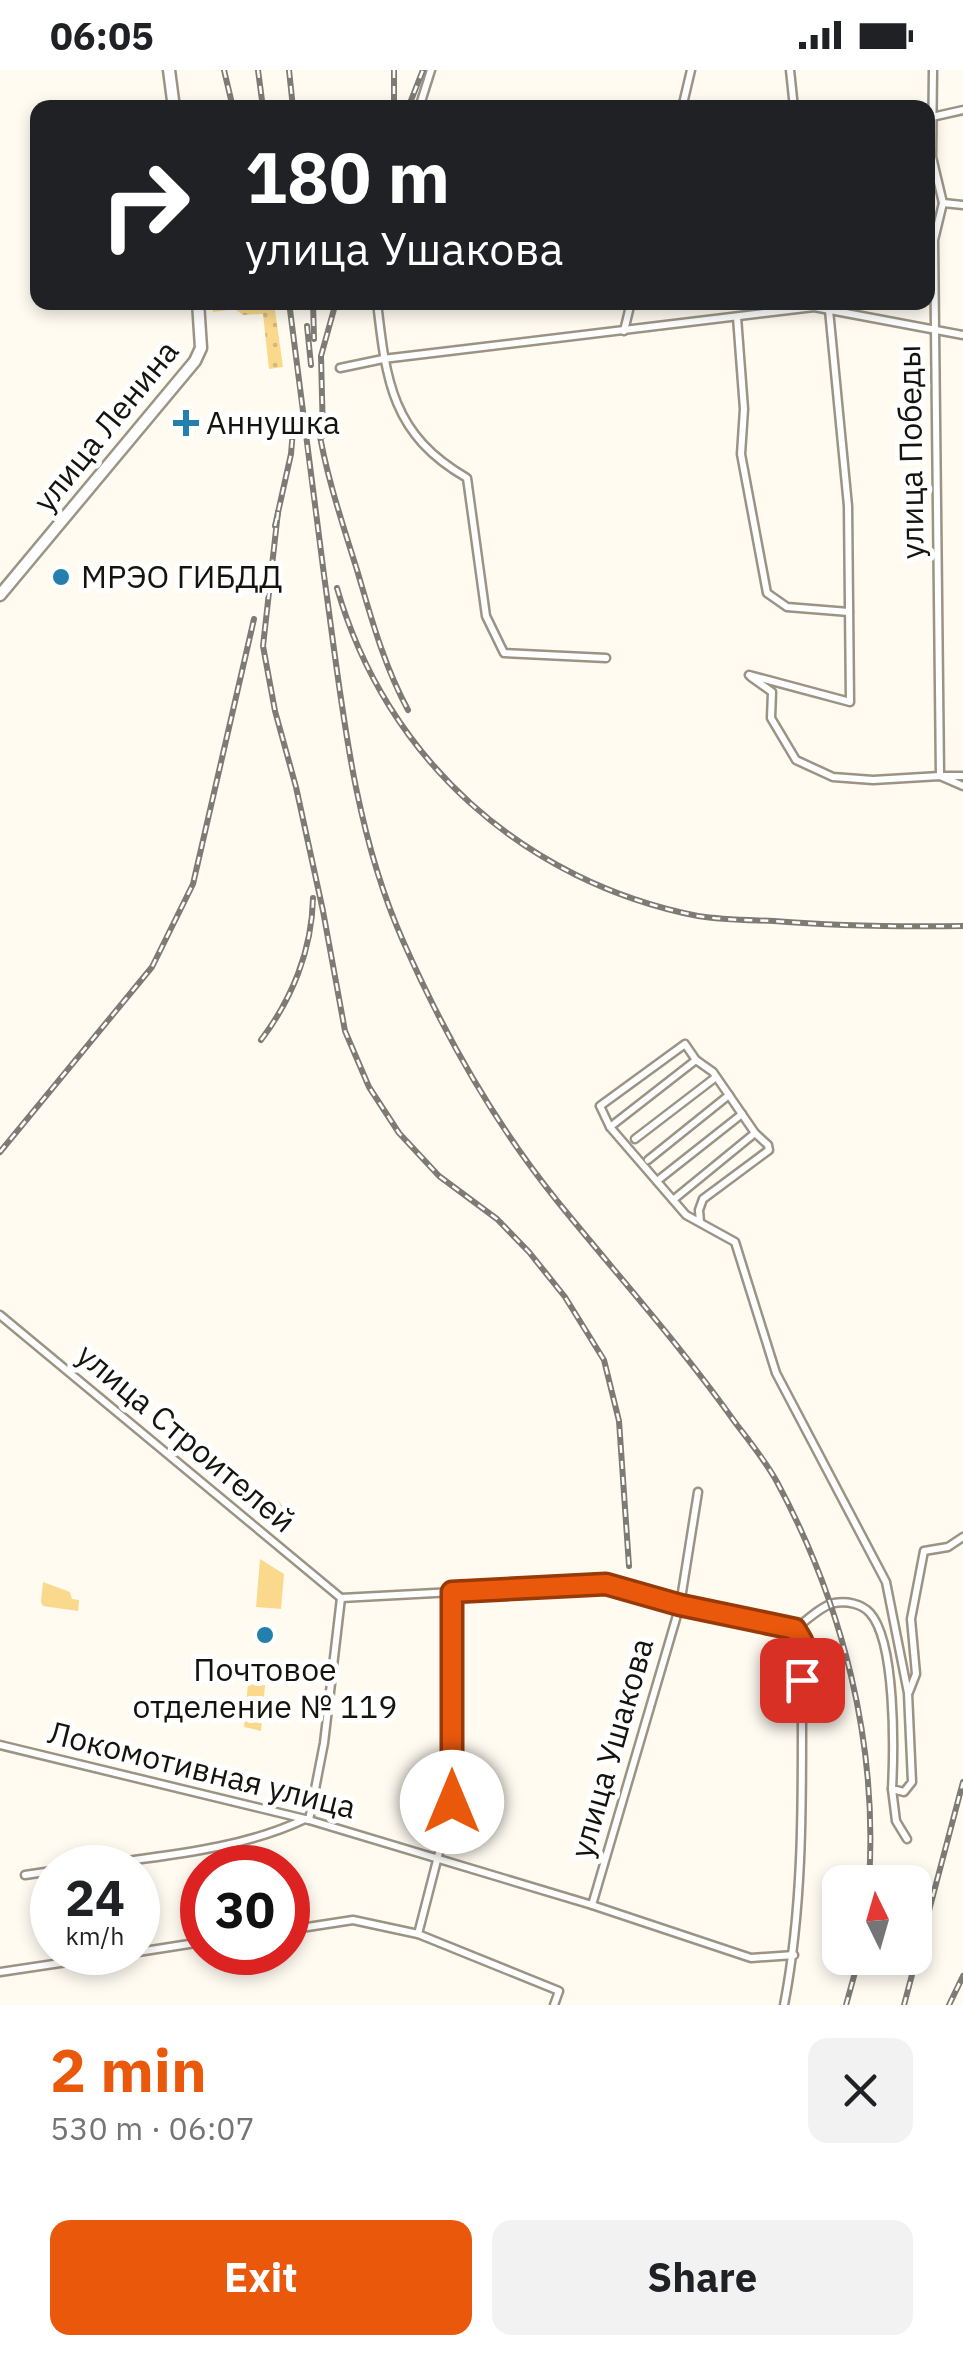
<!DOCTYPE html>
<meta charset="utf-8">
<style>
:root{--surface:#fff;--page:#f2f2f2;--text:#202124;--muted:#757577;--accent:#ea580c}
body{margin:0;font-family:"IBM Plex Sans",sans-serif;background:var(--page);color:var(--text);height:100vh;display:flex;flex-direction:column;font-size:38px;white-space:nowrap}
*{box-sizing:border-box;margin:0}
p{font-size:32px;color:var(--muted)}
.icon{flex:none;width:55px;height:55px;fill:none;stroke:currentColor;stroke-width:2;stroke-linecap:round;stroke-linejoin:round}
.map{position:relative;height:1935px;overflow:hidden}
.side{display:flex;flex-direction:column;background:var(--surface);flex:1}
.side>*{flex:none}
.hud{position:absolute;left:30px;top:30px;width:905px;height:210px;border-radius:20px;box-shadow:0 5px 15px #0003;background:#202124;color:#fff;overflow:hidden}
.needle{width:65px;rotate:355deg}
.buttons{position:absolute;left:822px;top:1795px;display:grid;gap:20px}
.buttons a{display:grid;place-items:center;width:110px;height:110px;border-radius:20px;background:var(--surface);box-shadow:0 5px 15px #0003;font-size:50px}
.speed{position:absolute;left:30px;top:1775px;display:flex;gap:20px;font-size:50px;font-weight:700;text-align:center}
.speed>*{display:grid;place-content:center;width:130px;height:130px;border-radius:50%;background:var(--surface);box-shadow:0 5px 15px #0003;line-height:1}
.speed small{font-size:25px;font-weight:400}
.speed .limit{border:15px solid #d22;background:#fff;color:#111}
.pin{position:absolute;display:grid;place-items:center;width:85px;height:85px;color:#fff;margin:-42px;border-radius:20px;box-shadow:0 5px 15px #0006}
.me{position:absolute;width:110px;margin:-55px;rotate:0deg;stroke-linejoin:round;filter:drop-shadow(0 0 8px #0008)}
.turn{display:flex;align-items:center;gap:35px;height:210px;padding:0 50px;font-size:45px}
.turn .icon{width:130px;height:130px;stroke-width:2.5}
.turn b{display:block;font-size:70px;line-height:85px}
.round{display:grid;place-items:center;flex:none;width:105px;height:105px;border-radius:20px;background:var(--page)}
.head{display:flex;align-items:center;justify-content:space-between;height:170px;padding:0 50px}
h1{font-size:60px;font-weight:700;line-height:75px;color:var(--accent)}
.primary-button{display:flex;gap:20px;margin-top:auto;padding:20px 50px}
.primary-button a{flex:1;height:115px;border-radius:20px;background:var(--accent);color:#fff;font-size:40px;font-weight:700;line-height:115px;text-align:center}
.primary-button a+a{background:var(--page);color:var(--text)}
.status{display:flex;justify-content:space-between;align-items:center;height:70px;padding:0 50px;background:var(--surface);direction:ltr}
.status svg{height:28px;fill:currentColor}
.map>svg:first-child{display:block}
</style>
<div class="status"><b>06:05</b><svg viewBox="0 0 49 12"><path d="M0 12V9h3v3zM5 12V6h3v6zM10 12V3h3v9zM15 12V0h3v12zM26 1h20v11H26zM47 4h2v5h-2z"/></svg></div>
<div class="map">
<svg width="963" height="1935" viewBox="0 0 963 1935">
<defs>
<pattern id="grass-dots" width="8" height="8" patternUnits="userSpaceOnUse" patternTransform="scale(2.5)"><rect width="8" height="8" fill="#fad98c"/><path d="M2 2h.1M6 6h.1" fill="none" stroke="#d5b978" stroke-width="1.8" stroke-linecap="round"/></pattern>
</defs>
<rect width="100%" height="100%" fill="#fffbf1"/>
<!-- grass -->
<g fill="url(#grass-dots)">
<path d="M 212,233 L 274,233 L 283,297 L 269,299 L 263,244 L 243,245 L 235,239 L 213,242 Z"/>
<circle cx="272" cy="1440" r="11"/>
</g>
<!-- park -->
<g fill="#fad98c">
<path d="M 260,1489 L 284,1504 L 281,1539 L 256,1537 Z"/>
<path d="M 43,1512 L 70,1522 L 72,1529 L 79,1530 L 78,1541 L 43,1536 L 41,1532 Z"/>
<path d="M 248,1614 L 265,1615 L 261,1661 L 244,1657 Z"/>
</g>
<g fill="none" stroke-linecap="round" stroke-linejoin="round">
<defs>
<g id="minor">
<path d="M 790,0 L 794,38"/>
<path d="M 933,0 L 932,87 L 943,133 L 934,170 L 940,706 L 963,706"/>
<path d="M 419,38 L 431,0"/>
<path d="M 682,38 L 691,0"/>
<path d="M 932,47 L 963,40"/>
<path d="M 943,133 L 963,135"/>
<path d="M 377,232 C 386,311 392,365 467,408 L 486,546 L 504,583 L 606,588"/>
<path d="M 737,247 L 744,339 L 741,384 L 767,523 L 787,537 L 849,542"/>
<path d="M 624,261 L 631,232"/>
<path d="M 340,298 L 383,289 L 814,237 L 963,265"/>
<path d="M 749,605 L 850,632 L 848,436 L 829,240"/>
<path d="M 751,607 L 772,622 L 771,648 L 796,690 L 833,707 L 873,710 L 940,706 L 963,716"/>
<path d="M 610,1057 L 696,990"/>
<path d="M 635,1069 L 716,1007"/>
<path d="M 648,1090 L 729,1025"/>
<path d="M 657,1111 L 742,1044"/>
<path d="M 673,1130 L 755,1063 L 713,1002 L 696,990 L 685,974 L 600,1036 L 610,1057 L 686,1145 L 735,1172 L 776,1303 L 886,1512 L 908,1623 L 912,1712 L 904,1722 L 892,1719 C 894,1680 896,1572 870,1543 C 861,1533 846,1531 834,1533 C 821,1536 806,1551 795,1559"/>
<path d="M 700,1152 L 699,1140 L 703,1129 L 769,1080 L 768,1075 L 756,1064"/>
<path d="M 0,1245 L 341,1528"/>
<path d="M 341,1528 L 606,1514 L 680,1535 L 795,1559"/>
<path d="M 909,1622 L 916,1604 L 911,1549 L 924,1481 L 948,1477 L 963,1467"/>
<path d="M 0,1675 L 309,1750 L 592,1835 L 751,1888 L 794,1885"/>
<path d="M 892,1719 L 896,1751 L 907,1769"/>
<path d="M 309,1750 L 324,1673 L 341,1528"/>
<path d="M 77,1798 C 153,1786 235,1782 305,1749"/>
<path d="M 25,1805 L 52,1801"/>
<path d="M 592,1835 L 680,1535 L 698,1422"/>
<path d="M 288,1860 L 353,1850 L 418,1864 L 559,1921 L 554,1935"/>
<path d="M 418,1864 L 452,1732 L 452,1521"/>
<path d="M 138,1882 L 202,1872"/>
<path d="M 0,1902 L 134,1882"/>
<path d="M 784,1935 C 807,1817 801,1691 802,1571 L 795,1559"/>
</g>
<g id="primary">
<path d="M 169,0 L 174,38"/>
<path d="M 0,525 L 195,291 L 201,278 L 198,232"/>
</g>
</defs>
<!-- minor casing -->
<use href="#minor" stroke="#9b9485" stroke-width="11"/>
<!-- primary casing -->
<use href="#primary" stroke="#9b9485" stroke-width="15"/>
<!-- minor -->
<use href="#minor" stroke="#fff" stroke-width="6"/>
<!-- primary -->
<use href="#primary" stroke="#fff" stroke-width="10"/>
<defs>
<g id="rail">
<path d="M 224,0 L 233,38"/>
<path d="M 258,0 L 263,38"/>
<path d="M 289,0 L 293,38"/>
<path d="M 394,0 L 394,38"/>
<path d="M 408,38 L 423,0"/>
<path d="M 289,232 C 302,336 315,439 329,542 C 344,654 357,767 403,871 C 444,964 494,1053 558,1132 C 618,1206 682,1277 737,1355 C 751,1373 766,1392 777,1412 C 843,1535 878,1673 869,1812"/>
<path d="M 313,232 L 314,269"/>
<path d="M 307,256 L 311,295"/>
<path d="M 318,355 C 326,405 342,452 357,500 C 371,547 384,596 408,640"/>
<path d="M 323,366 L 321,286 L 336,232"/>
<path d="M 278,442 L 263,576 L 275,641 L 296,717 L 323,841 L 345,961 L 369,1017 L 399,1063 L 439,1106 L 497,1149 L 529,1182 L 565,1227 L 604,1290 L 619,1351 L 629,1496"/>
<path d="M 275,456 L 291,384 L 294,348"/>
<path d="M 337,518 C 386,689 524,812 698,846 C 723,850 749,850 774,851 C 837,856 900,857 963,856"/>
<path d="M 261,970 C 292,929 312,880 313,828"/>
<path d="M 0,1082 L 152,897 L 193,814 L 254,549"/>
<path d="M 846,1935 L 859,1888"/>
<path d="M 904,1935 L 963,1712"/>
<path d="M 949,1935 L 963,1906"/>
</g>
</defs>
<!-- rail casing -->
<use href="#rail" stroke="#7e7b74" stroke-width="6"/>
<!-- rail -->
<use href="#rail" stroke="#fff" stroke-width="2.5" stroke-dasharray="8" stroke-linecap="butt"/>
</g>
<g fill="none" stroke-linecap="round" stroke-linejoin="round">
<defs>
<path id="route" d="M 452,1732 L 452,1522 L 606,1514 L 680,1535 L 795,1559 L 802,1571 L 802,1610"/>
</defs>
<!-- route casing -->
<use href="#route" stroke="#983908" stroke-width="25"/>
<!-- route -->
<use href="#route" stroke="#ea580c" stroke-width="18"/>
</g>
<!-- markers -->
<g fill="#257fad" stroke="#fff" stroke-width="4">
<path d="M181 338h10v10h10v10h-10v10h-10v-10h-10v-10h10z"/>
<circle cx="61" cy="507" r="10"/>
<circle cx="265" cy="1565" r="10"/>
</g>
<g text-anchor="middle" stroke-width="10" stroke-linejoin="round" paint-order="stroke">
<!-- poi labels -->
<g font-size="32" fill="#15130d" stroke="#fff" text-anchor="start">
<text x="206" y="364">Аннушка</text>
<text x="81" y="518">МРЭО ГИБДД</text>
<text x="265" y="1611" text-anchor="middle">Почтовое<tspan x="265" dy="37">отделение № 119</tspan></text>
</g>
<!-- street labels -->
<g font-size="32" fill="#15130d" stroke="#fff">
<text transform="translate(106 356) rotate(-51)" y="11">улица Ленина</text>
<text transform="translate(911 382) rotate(-91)" y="11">улица Победы</text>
<text transform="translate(186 1368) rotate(40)" y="11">улица Строителей</text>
<text transform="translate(612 1678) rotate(-74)" y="11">улица Ушакова</text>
<text transform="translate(202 1700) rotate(14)" y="11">Локомотивная улица</text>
</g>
</g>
</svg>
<div class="buttons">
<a><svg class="needle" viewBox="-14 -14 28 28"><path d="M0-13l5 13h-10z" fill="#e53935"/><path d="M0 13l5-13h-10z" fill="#757577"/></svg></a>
</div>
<div class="speed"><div>24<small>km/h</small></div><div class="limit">30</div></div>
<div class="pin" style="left:802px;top:1610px;background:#d93025"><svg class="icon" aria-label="arrive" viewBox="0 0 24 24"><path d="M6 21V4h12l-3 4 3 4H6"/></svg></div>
<svg class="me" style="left:452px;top:1732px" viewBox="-20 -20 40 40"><circle r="19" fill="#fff"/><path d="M0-13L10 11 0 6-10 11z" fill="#ea580c"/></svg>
<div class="hud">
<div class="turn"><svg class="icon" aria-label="right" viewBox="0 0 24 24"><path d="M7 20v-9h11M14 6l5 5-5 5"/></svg><div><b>180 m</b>улица Ушакова</div></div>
</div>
</div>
<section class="side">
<div class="head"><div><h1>2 min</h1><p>530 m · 06:07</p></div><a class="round"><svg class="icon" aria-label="close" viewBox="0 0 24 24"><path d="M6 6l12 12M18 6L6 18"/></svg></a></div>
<div class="primary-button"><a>Exit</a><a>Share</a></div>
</section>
